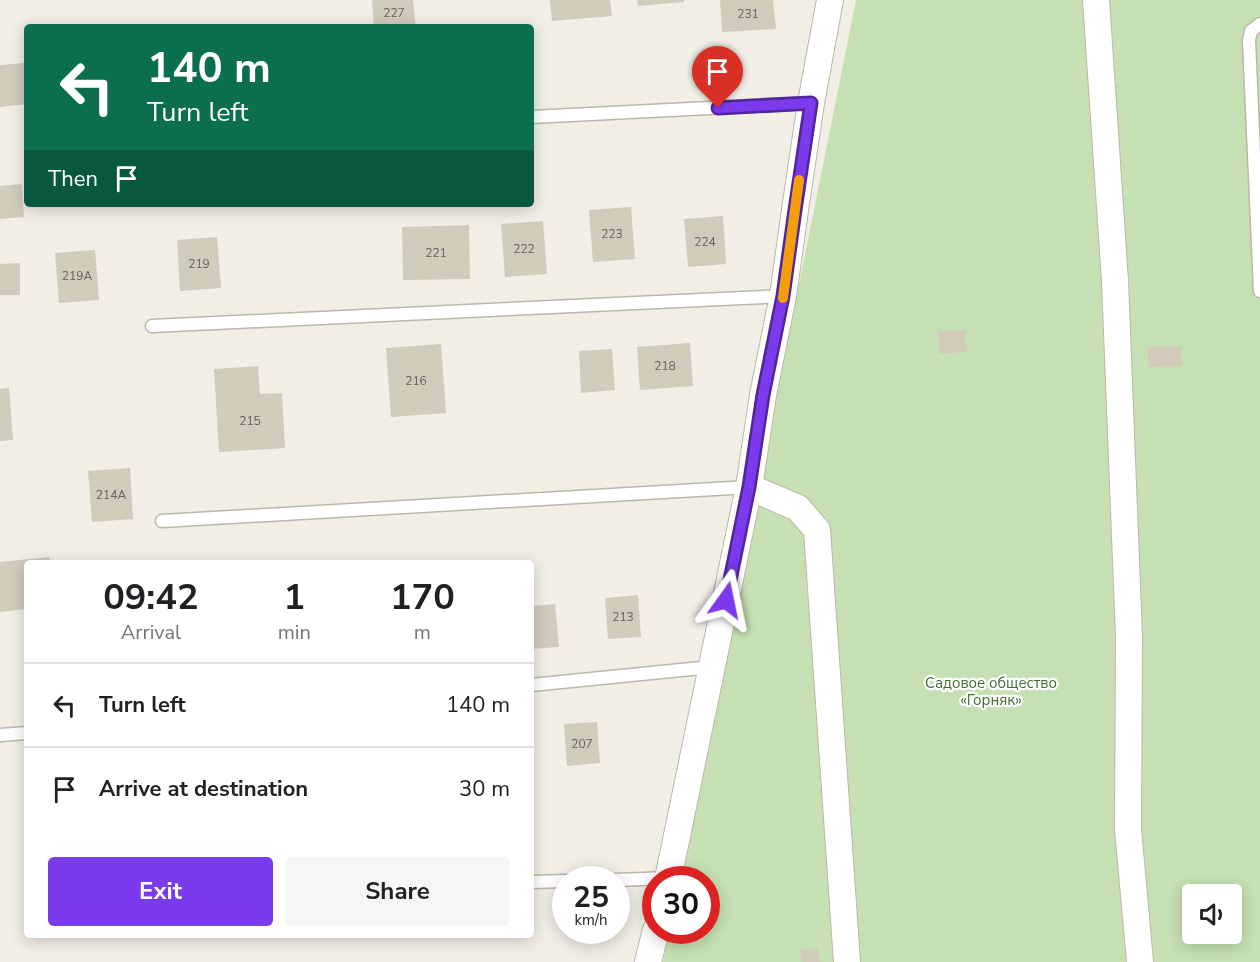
<!DOCTYPE html>
<meta charset="utf-8">
<style>
:root{--surface:#fff;--page:#f6f6f6;--text:#202124;--muted:#757577;--line:#e0e0e0;--accent:#7c3aed}
body{margin:0;font-family:"Nunito Sans",sans-serif;background:var(--page);color:var(--text);height:100vh;display:flex;flex-direction:column;font-size:22px;white-space:nowrap}
*{box-sizing:border-box;margin:0}
p{font-size:20px;color:var(--muted)}
.icon{flex:none;width:33px;height:33px;fill:none;stroke:currentColor;stroke-width:2;stroke-linecap:round;stroke-linejoin:round}
.map{position:relative;flex:1;overflow:hidden}
.sheet{position:absolute;left:24px;top:560px;width:510px;height:378px;display:flex;flex-direction:column;background:var(--surface);border-radius:6px;box-shadow:0 3px 15px #0003}
.sheet>*{flex:none}
.hud{position:absolute;left:24px;top:24px;width:510px;height:183px;border-radius:6px;box-shadow:0 3px 15px #0003;background:#0b6e4f;color:#fff;overflow:hidden}
.controls{position:absolute;left:1182px;top:884px;display:grid;gap:12px}
.controls a{display:grid;place-items:center;width:60px;height:60px;border-radius:6px;background:var(--surface);box-shadow:0 3px 15px #0003;font-size:30px}
.speed{position:absolute;left:552px;top:866px;display:flex;gap:12px;font-size:30px;font-weight:700;text-align:center}
.speed>*{display:grid;place-content:center;width:78px;height:78px;border-radius:50%;background:var(--surface);box-shadow:0 3px 15px #0003;line-height:1}
.speed small{font-size:15px;font-weight:400}
.speed .limit{border:9px solid #d22;background:#fff;color:#111}
.pin{position:absolute;display:grid;place-items:center;width:51px;height:51px;color:#fff;margin:-62px -26px;border-radius:50% 50% 50% 0;rotate:-45deg;box-shadow:0 0 6px #0007}
.pin .icon{rotate:45deg}
.me{position:absolute;width:66px;margin:-33px;rotate:12deg;stroke-linejoin:round;filter:drop-shadow(0 0 4px #0008)}
.turn{display:flex;align-items:center;gap:21px;height:126px;padding:0 24px;font-size:27px}
.turn .icon{width:78px;height:78px;stroke-width:2.5}
.turn b{display:block;font-size:42px;line-height:51px}
.then{display:flex;align-items:center;height:57px;padding:0 24px;background:#0003;gap:12px;font-size:22px}
.eta{display:flex;justify-content:space-evenly;align-items:center;height:102px;text-align:center}
.eta b{font-size:36px;font-weight:700;line-height:42px}
.cta{display:flex;gap:12px;margin-top:auto;padding:12px 24px}
.cta a{flex:1;height:69px;border-radius:6px;background:var(--accent);color:#fff;font-size:24px;font-weight:700;line-height:69px;text-align:center}
.cta a+a{background:var(--page);color:var(--text)}
ul{padding:0;list-style:none}
li{display:flex;align-items:center;gap:18px;height:84px;padding:0 24px;border-top:2px solid var(--line)}
li div{flex:1}
li b{display:block;font-size:22px}
li em{font-style:normal}
.map>svg:first-child{display:block}
</style>
<div class="map">
<svg width="1260" height="962" viewBox="0 0 1260 962">
<rect width="100%" height="100%" fill="#f0eee5"/>
<!-- green -->
<path fill="#c6e0b3" fill-rule="evenodd" d="M 856,0 L 1260,0 L 1260,962 L 663,962 L 669,930 L 706,930 L 706,879 L 680,879 ZM 1192,894 L 1232,894 L 1232,933 L 1192,933 Z"/>
<!-- building -->
<g fill="#d1cbbc">
<path d="M 372,0 L 413,0 L 416,27 L 374,27 Z"/>
<path d="M 550,0 L 610,0 L 612,16 L 552,21 Z"/>
<path d="M 637,0 L 684,0 L 684,2 L 638,6 Z"/>
<path d="M 720,0 L 773,0 L 776,29 L 722,32 Z"/>
<path d="M 25,63 L 27,104 L 0,107 L 0,65 Z"/>
<path d="M 22,184 L 24,217 L 0,219 L 0,186 Z"/>
<path d="M 631,207 L 635,259 L 593,262 L 589,210 Z"/>
<path d="M 723,216 L 726,264 L 688,267 L 684,219 Z"/>
<path d="M 543,221 L 547,274 L 505,277 L 501,224 Z"/>
<path d="M 469,225 L 470,279 L 403,280 L 402,227 Z"/>
<path d="M 217,237 L 221,288 L 180,291 L 177,240 Z"/>
<path d="M 95,250 L 99,300 L 59,303 L 55,253 Z"/>
<path d="M 20,263 L 20,295 L 0,295 L 0,264 Z"/>
<path d="M 965,330 L 967,352 L 939,354 L 938,331 Z"/>
<path d="M 690,343 L 693,386 L 640,390 L 637,347 Z"/>
<path d="M 441,344 L 446,413 L 391,417 L 386,348 Z"/>
<path d="M 1181,346 L 1182,366 L 1148,367 L 1148,347 Z"/>
<path d="M 612,349 L 615,390 L 581,393 L 579,351 Z"/>
<path d="M 258,366 L 260,394 L 282,393 L 285,448 L 219,452 L 214,369 Z"/>
<path d="M 9,388 L 13,440 L 0,441 L 0,389 Z"/>
<path d="M 130,468 L 133,519 L 92,522 L 88,471 Z"/>
<path d="M 49,557 L 50,562 L 27,562 L 27,609 L 0,612 L 0,562 Z"/>
<path d="M 638,595 L 641,637 L 608,639 L 605,598 Z"/>
<path d="M 555,604 L 559,647 L 531,649 L 531,606 Z"/>
<path d="M 597,722 L 600,763 L 567,766 L 564,724 Z"/>
<path d="M 818,948 L 820,962 L 802,962 L 800,950 Z"/>
</g>
<g fill="none" stroke-linecap="round" stroke-linejoin="round">
<defs>
<g id="lane">
<path d="M 1260,24 L 1251,31 L 1249,40 L 1260,291"/>
<path d="M 531,117 L 811,103"/>
<path d="M 152,326 L 783,296"/>
<path d="M 162,521 L 749,487"/>
<path d="M 531,685 L 711,667"/>
<path d="M 0,735 L 27,733"/>
<path d="M 616,880 L 669,878"/>
<path d="M 531,882 L 566,881"/>
</g>
<g id="street">
<path d="M 1096,0 L 1115,281 L 1129,637 L 1128,829 L 1140,962"/>
<path d="M 749,487 L 798,508 L 817,530 L 847,962"/>
<path d="M 668,879 L 749,487 L 763,395 L 783,296 L 795,210 L 811,103 L 830,0"/>
<path d="M 648,962 L 656,930"/>
</g>
</defs>
<!-- lane casing -->
<use href="#lane" stroke="#bbb7a9" stroke-width="15"/>
<!-- street casing -->
<use href="#street" stroke="#bbb7a9" stroke-width="28"/>
<!-- lane -->
<use href="#lane" stroke="#fff" stroke-width="12"/>
<!-- street -->
<use href="#street" stroke="#fff" stroke-width="26"/>
</g>
<g fill="none" stroke-linecap="round" stroke-linejoin="round">
<defs>
<path id="route" d="M 718,108 L 811,103 L 795,210 L 783,296 L 763,395 L 749,487 L 726,600"/>
</defs>
<!-- route casing -->
<use href="#route" stroke="#51269a" stroke-width="15"/>
<!-- route -->
<use href="#route" stroke="#7c3aed" stroke-width="10"/>
<!-- slow -->
<path stroke="#f59e0b" stroke-width="10" d="M 783,298 L 799,180"/>
</g>
<g text-anchor="middle" stroke-width="4.5" stroke-linejoin="round" paint-order="stroke">
<!-- number labels -->
<g font-size="12" fill="#666258">
<text x="394" y="17">227</text>
<text x="748" y="18">231</text>
<text x="612" y="238">223</text>
<text x="705" y="246">224</text>
<text x="524" y="253">222</text>
<text x="436" y="257">221</text>
<text x="199" y="268">219</text>
<text x="77" y="280">219А</text>
<text x="665" y="370">218</text>
<text x="416" y="385">216</text>
<text x="250" y="425">215</text>
<text x="111" y="499">214А</text>
<text x="623" y="621">213</text>
<text x="582" y="748">207</text>
</g>
<!-- park labels -->
<g font-size="15" fill="#406d30" stroke="#fff">
<text x="991" y="688">Садовое общество<tspan x="991" dy="17">«Горняк»</tspan></text>
</g>
</g>
</svg>
<div class="controls">
<a><svg class="icon" aria-label="sound" viewBox="0 0 24 24"><path d="M4 9h4l5-4v14l-5-4H4zM17 9q2 3 0 6"/></svg></a>
</div>
<div class="speed"><div>25<small>km/h</small></div><div class="limit">30</div></div>
<div class="pin" style="left:718px;top:108px;background:#d93025"><svg class="icon" aria-label="arrive" viewBox="0 0 24 24"><path d="M6 21V4h12l-3 4 3 4H6"/></svg></div>
<svg class="me" style="left:726px;top:600px" viewBox="-20 -20 40 40"><path d="M0-17L14 15 0 8-14 15z" fill="#7c3aed" stroke="#fff" stroke-width="4"/></svg>
<div class="hud">
<div class="turn"><svg class="icon" aria-label="left" viewBox="0 0 24 24"><path d="M17 20v-9H6M10 6l-5 5 5 5"/></svg><div><b>140 m</b>Turn left</div></div>
<div class="then">Then<svg class="icon" aria-label="arrive" viewBox="0 0 24 24"><path d="M6 21V4h12l-3 4 3 4H6"/></svg></div>
</div>
<section class="sheet">
<div class="eta">
<div><b>09:42</b><p>Arrival</p></div>
<div><b>1</b><p>min</p></div>
<div><b>170</b><p>m</p></div>
</div>
<ul>
<li><svg class="icon" aria-label="left" viewBox="0 0 24 24"><path d="M17 20v-9H6M10 6l-5 5 5 5"/></svg><div><b>Turn left</b></div><em>140 m</em></li>
<li><svg class="icon" aria-label="arrive" viewBox="0 0 24 24"><path d="M6 21V4h12l-3 4 3 4H6"/></svg><div><b>Arrive at destination</b></div><em>30 m</em></li>
</ul>
<div class="cta"><a>Exit</a><a>Share</a></div>
</section>
</div>
